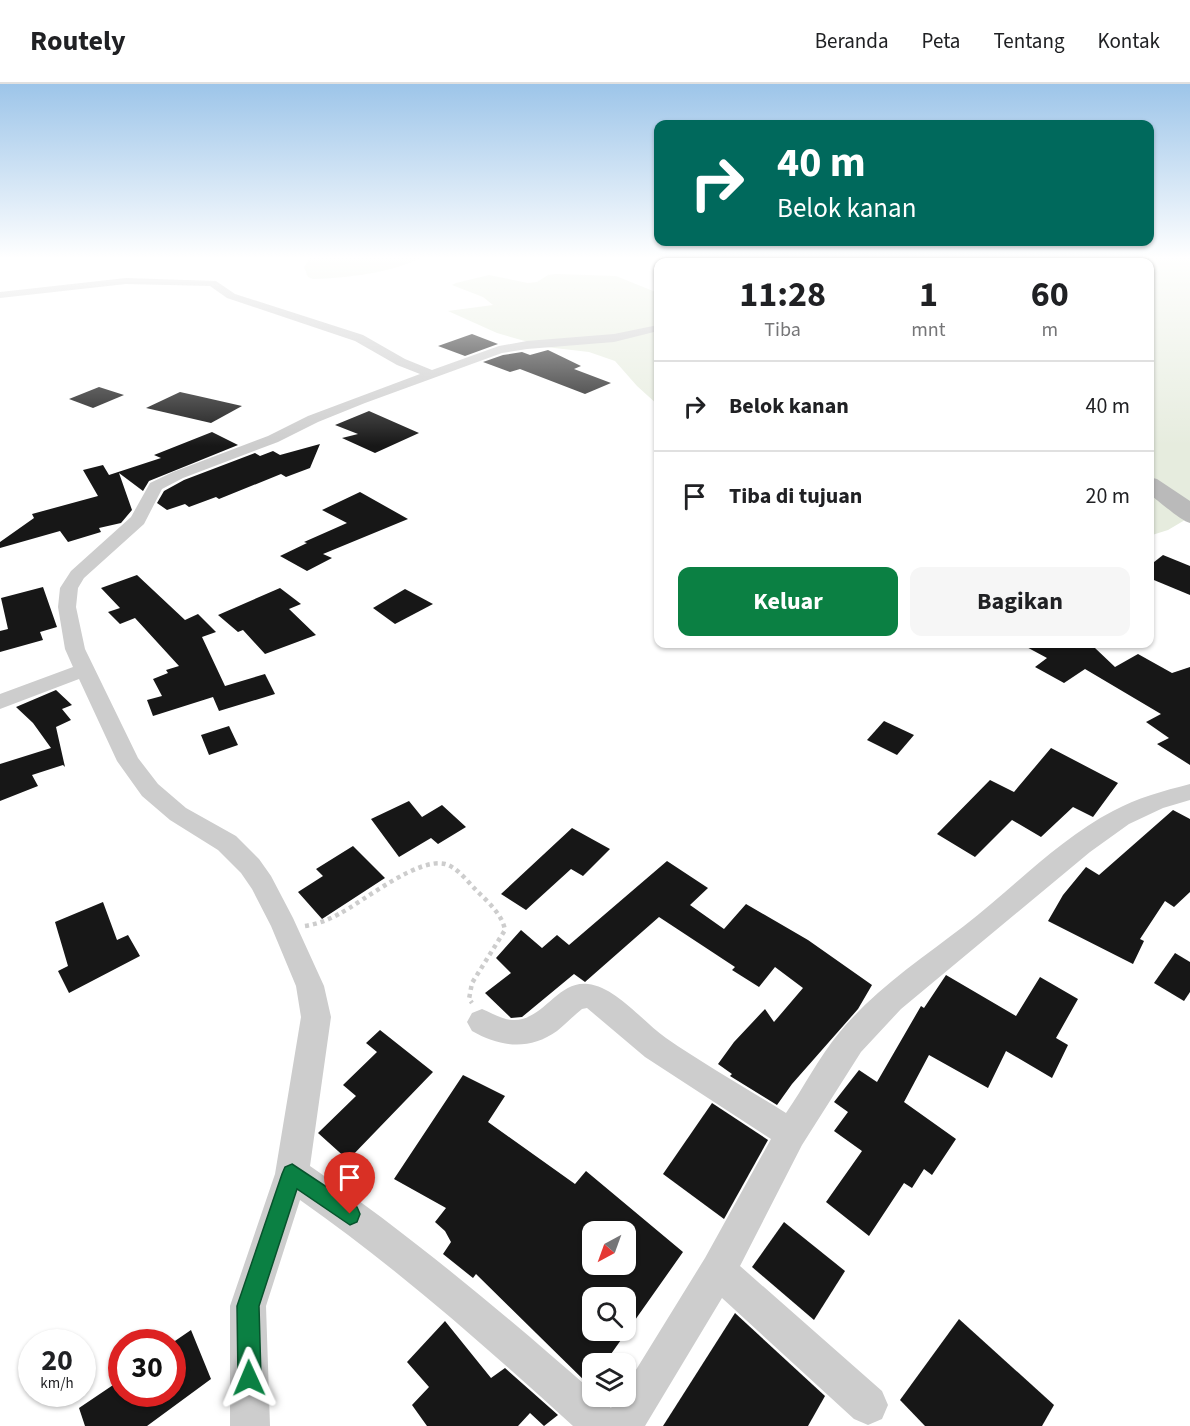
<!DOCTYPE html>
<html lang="id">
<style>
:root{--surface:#fff;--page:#f6f6f6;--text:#202124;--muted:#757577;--line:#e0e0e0;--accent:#0b8043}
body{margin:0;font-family:"Source Sans 3",sans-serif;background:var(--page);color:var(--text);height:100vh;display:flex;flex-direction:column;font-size:22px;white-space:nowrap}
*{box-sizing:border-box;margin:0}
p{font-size:20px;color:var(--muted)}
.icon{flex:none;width:33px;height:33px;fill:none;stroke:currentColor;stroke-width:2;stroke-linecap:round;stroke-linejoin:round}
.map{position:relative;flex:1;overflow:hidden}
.drawer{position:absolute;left:654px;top:174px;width:500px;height:390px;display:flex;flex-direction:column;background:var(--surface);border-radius:12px;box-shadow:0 2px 4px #0004}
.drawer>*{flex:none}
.banner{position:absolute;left:654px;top:36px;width:500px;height:126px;border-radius:12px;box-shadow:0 2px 4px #0004;background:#00695c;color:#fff;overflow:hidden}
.needle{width:39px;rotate:221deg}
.buttons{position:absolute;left:582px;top:1137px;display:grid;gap:12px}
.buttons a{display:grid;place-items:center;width:54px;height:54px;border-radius:12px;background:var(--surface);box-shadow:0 2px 4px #0004;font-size:30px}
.speed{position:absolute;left:18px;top:1245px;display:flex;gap:12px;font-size:30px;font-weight:700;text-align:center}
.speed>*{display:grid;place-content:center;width:78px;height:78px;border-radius:50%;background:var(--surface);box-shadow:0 2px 4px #0004;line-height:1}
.speed small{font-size:15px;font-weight:400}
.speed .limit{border:9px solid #d22;background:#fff;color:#111}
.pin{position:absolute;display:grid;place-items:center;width:51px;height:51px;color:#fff;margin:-62px -26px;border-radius:50% 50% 50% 0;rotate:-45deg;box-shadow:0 0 6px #0007}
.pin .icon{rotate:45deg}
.me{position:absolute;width:66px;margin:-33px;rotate:359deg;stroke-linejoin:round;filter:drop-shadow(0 0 4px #0008)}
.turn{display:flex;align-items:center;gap:21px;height:126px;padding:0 24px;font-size:27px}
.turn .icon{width:78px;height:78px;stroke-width:2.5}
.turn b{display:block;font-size:42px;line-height:51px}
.eta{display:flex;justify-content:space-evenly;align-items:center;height:102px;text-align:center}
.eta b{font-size:36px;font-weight:700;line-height:42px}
.cta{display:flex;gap:12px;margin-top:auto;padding:12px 24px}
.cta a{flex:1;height:69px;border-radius:12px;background:var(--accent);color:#fff;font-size:24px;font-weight:700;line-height:69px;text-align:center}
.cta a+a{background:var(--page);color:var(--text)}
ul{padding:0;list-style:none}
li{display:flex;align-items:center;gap:18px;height:90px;padding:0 24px;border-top:2px solid var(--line)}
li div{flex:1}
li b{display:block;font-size:22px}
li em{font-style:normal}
header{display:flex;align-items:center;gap:36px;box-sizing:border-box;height:84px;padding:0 30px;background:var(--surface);border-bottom:2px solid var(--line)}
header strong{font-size:28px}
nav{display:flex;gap:33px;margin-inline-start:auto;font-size:21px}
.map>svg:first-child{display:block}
</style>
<header>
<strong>Routely</strong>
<nav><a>Beranda</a><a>Peta</a><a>Tentang</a><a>Kontak</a></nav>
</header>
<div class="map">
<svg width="1190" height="1342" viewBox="0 0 1190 1342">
<rect width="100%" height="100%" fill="#fff"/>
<!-- green -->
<g fill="#e6ecde">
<path d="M 310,174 L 420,174 C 392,189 345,194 313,195 L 308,193 L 304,183 Z"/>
<path d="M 669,174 L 1190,174 L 1190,433 L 1168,446 L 1149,452 L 1149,178 L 761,178 L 751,176 Z"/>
<path d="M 556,190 L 616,192 L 658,209 L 658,321 L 637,302 L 615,277 L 589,268 L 546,263 L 497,249 L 448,227 L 493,221 L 483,213 L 452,201 L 456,199 L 489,191 L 528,199 L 537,198 L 548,191 Z"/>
</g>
<!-- building -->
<g fill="#171717" fill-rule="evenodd">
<path d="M 472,250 L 498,260 L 465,272 L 438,262 Z"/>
<path d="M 548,266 L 581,282 L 574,285 L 611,299 L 585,310 L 520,285 L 510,288 L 483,278 L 503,271 L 522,268 L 530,271 Z"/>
<path d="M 99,303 L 124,311 L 93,324 L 69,315 Z"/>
<path d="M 180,308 L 198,312 L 242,322 L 211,339 L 146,324 Z"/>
<path d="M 369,327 L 419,349 L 375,369 L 342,354 L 358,350 L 335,341 Z"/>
<path d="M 212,348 L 238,361 L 149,397 L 143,407 L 119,389 L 132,426 L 121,439 L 99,444 L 101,448 L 68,458 L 60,447 L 0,464 L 0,458 L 34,434 L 32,430 L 98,412 L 83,386 L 103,381 L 109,391 L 161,374 L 154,371 Z"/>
<path d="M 320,360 L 310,384 L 286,393 L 281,390 L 219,415 L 216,413 L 189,423 L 185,420 L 167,426 L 157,419 L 164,407 L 184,396 L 255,369 L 260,372 L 273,367 L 280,371 Z"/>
<path d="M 360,408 L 408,435 L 323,470 L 332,474 L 307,487 L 280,472 L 307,459 L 304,458 L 347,439 L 322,426 Z"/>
<path d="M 1163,471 L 1190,482 L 1190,511 L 1149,494 L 1149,482 Z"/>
<path d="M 137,491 L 185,536 L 198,530 L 216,548 L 202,553 L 225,602 L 265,590 L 275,610 L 219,627 L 213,613 L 153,632 L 147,616 L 162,612 L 153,595 L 168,589 L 166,586 L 179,582 L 135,534 L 120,540 L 108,528 L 120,524 L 101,504 Z"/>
<path d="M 43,503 L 57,543 L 40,548 L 43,556 L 0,568 L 0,547 L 8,545 L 1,514 Z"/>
<path d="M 280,504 L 301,520 L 289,525 L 316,551 L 265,570 L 243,546 L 238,548 L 218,531 Z"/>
<path d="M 405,505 L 433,520 L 395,540 L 373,524 Z"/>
<path d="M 1021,560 L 1083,560 L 1095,564 L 1115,583 L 1138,570 L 1172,589 L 1190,583 L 1190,681 L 1157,660 L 1169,654 L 1146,638 L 1161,630 L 1085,585 L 1064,599 L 1035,583 L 1047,574 Z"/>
<path d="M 56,606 L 72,621 L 62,625 L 71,636 L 56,643 L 65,683 L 63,681 L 32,691 L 38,702 L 0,717 L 0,680 L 51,664 L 33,639 L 16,623 Z"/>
<path d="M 884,637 L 914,651 L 897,671 L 867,656 Z"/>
<path d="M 229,642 L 238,661 L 209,671 L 201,651 Z"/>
<path d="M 1051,664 L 1118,699 L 1093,733 L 1073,723 L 1041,753 L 1012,736 L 975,773 L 937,750 L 990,696 L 1014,708 Z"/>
<path d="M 409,717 L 422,733 L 442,721 L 466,743 L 438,760 L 431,754 L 399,773 L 371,735 Z"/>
<path d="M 1173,726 L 1190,735 L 1190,808 L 1174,823 L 1165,817 L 1140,855 L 1144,857 L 1133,880 L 1048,837 L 1063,811 L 1086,783 L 1099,791 Z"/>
<path d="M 572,744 L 610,765 L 583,792 L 571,785 L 526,826 L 501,810 Z"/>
<path d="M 353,762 L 385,794 L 322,835 L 298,808 L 323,792 L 316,785 Z"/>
<path d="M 667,777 L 708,804 L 690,821 L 724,845 L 746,820 L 808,856 L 872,901 L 858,925 L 792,1000 L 777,1021 L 730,992 L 732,990 L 718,980 L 734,958 L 765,925 L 774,938 L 803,904 L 775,883 L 759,903 L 732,886 L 735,883 L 659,833 L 585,898 L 574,890 L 522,933 L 511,934 L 485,909 L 511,889 L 496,874 L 521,846 L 542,864 L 557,851 L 569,861 Z"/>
<path d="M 103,818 L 117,856 L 128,851 L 140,872 L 69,909 L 58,887 L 68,882 L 55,838 Z"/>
<path d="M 1175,869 L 1190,878 L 1190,908 L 1184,917 L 1154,899 Z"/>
<path d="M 946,891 L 1016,932 L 1040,893 L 1078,915 L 1056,954 L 1068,961 L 1052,994 L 1006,967 L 988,1004 L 929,971 L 904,1018 L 956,1055 L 932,1091 L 924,1085 L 912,1104 L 904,1099 L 869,1152 L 826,1118 L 862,1067 L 834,1047 L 848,1028 L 834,1018 L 859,986 L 877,998 L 921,922 L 924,924 Z"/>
<path d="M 380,946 L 433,988 L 348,1076 L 318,1049 L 356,1012 L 343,1001 L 377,968 L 366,959 Z"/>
<path d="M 463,991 L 505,1012 L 488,1038 L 575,1100 L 586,1087 L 683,1168 L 604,1280 L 592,1280 L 592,1304 L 476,1190 L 473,1194 L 443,1170 L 451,1158 L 445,1147 L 435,1138 L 446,1124 L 394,1095 ZM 592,1148 L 626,1148 L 626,1180 L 592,1180 ZM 592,1214 L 626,1214 L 626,1246 L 592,1246 Z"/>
<path d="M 712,1019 L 768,1056 L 724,1135 L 663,1090 Z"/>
<path d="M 784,1138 L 845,1187 L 814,1236 L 752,1183 Z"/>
<path d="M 735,1229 L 825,1312 L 808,1342 L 663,1342 Z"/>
<path d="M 959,1235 L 1054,1321 L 1042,1342 L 925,1342 L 900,1316 Z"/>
<path d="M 445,1237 L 491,1294 L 505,1284 L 558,1331 L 544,1342 L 530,1329 L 518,1342 L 427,1342 L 412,1321 L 429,1303 L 407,1278 Z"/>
<path d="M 191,1246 L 211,1295 L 147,1342 L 85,1342 L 79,1324 L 122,1295 L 122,1310 L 172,1310 L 172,1259 Z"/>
</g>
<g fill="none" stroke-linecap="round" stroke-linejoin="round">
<!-- path -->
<path stroke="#cdcdcd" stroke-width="4.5" stroke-dasharray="4 4" stroke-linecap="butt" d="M 305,842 C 317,840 328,836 339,830 C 364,817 418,773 445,780 C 457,783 468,798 476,806 C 488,818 502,830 505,846 L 472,899 L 469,915 L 472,919"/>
<!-- street -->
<path fill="#cdcdcd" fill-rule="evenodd" d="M 126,194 L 216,197 L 235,210 L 363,251 L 405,275 L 432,286 L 499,262 L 527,257 L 614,250 L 658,241 L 658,247 L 614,258 L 527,265 L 502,269 L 365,319 L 318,338 L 278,358 L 183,394 L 162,405 L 144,440 L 84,494 L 78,504 L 76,523 L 85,565 L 138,674 L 158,700 L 186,724 L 236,752 L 259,775 L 271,792 L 293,834 L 324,902 L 331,933 L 310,1082 C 410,1151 501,1227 592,1307 L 592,1312 L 598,1312 L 611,1324 L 619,1312 L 626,1312 L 626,1302 L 705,1174 L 771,1055 L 645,973 L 587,924 L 582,925 C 573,932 566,940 557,947 C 529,967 500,963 472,947 L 467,938 L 472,929 L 482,925 C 492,929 501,935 512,936 C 543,938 557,896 588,900 C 616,903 643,938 666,954 C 705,981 746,1004 786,1029 C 804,1003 819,973 839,949 C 874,906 921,875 964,842 C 1012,805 1059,755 1113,727 C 1137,714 1163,707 1190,700 L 1190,716 L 1163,724 L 1129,740 L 1090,768 L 901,925 L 861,968 L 802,1061 L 740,1182 L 882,1307 L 888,1321 L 882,1335 L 868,1341 L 854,1335 L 722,1214 L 645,1342 L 573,1342 C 485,1262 397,1184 300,1116 L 266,1222 L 270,1342 L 230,1342 L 230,1222 L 275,1090 L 301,933 L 296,902 L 271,842 L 252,805 L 241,789 L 218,766 L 170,736 L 142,712 L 117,677 L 79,595 L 0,625 L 0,610 L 73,583 L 65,565 L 58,523 L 60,504 L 71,487 L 131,433 L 150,399 L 173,388 L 268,352 L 308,332 L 420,290 L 397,281 L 355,257 L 227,214 L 210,202 L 126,200 L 0,214 L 0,208 Z"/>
<!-- secondary -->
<g fill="#bababa" fill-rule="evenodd">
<rect x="865" y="174" width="14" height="4"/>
<path d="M 1149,393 L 1157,395 L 1190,417 L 1190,439 C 1181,437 1159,417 1149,410 Z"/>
</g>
</g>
<!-- sky -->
<linearGradient id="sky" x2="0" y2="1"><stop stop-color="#9dc5e9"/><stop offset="0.48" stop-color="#fff"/><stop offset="1" stop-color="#fff" stop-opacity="0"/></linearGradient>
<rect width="1190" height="362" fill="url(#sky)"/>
<!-- route -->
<path fill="#0b8043" stroke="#07532c" stroke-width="1.5" d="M 292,1080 L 357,1123 L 360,1130 L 357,1138 L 350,1141 L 297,1105 L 259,1222 L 261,1294 L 257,1302 L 249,1306 L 241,1302 L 238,1294 L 237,1222 L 282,1090 L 285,1083 Z"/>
</svg>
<div class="buttons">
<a><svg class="needle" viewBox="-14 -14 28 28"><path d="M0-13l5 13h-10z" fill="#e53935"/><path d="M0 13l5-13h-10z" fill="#757577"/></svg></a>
<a><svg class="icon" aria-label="search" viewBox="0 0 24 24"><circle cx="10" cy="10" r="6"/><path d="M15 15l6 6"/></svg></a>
<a><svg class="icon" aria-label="layers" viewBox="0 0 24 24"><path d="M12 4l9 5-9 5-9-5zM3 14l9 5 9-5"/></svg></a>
</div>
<div class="speed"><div>20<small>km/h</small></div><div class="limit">30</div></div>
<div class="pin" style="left:350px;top:1130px;background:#d93025"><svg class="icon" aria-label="arrive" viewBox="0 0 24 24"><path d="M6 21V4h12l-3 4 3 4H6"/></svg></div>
<svg class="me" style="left:249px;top:1294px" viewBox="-20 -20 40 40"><path d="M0-17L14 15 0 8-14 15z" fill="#0b8043" stroke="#fff" stroke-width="4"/></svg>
<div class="banner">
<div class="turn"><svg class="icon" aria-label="right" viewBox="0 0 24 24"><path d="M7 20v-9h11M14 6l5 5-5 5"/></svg><div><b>40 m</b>Belok kanan</div></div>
</div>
<section class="drawer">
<div class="eta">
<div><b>11:28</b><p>Tiba</p></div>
<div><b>1</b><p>mnt</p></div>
<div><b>60</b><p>m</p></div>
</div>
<ul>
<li><svg class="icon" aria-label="right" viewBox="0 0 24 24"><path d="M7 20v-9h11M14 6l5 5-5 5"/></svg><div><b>Belok kanan</b></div><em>40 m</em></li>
<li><svg class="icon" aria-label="arrive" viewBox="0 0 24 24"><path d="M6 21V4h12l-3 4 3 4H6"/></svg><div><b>Tiba di tujuan</b></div><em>20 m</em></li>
</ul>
<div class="cta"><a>Keluar</a><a>Bagikan</a></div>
</section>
</div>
